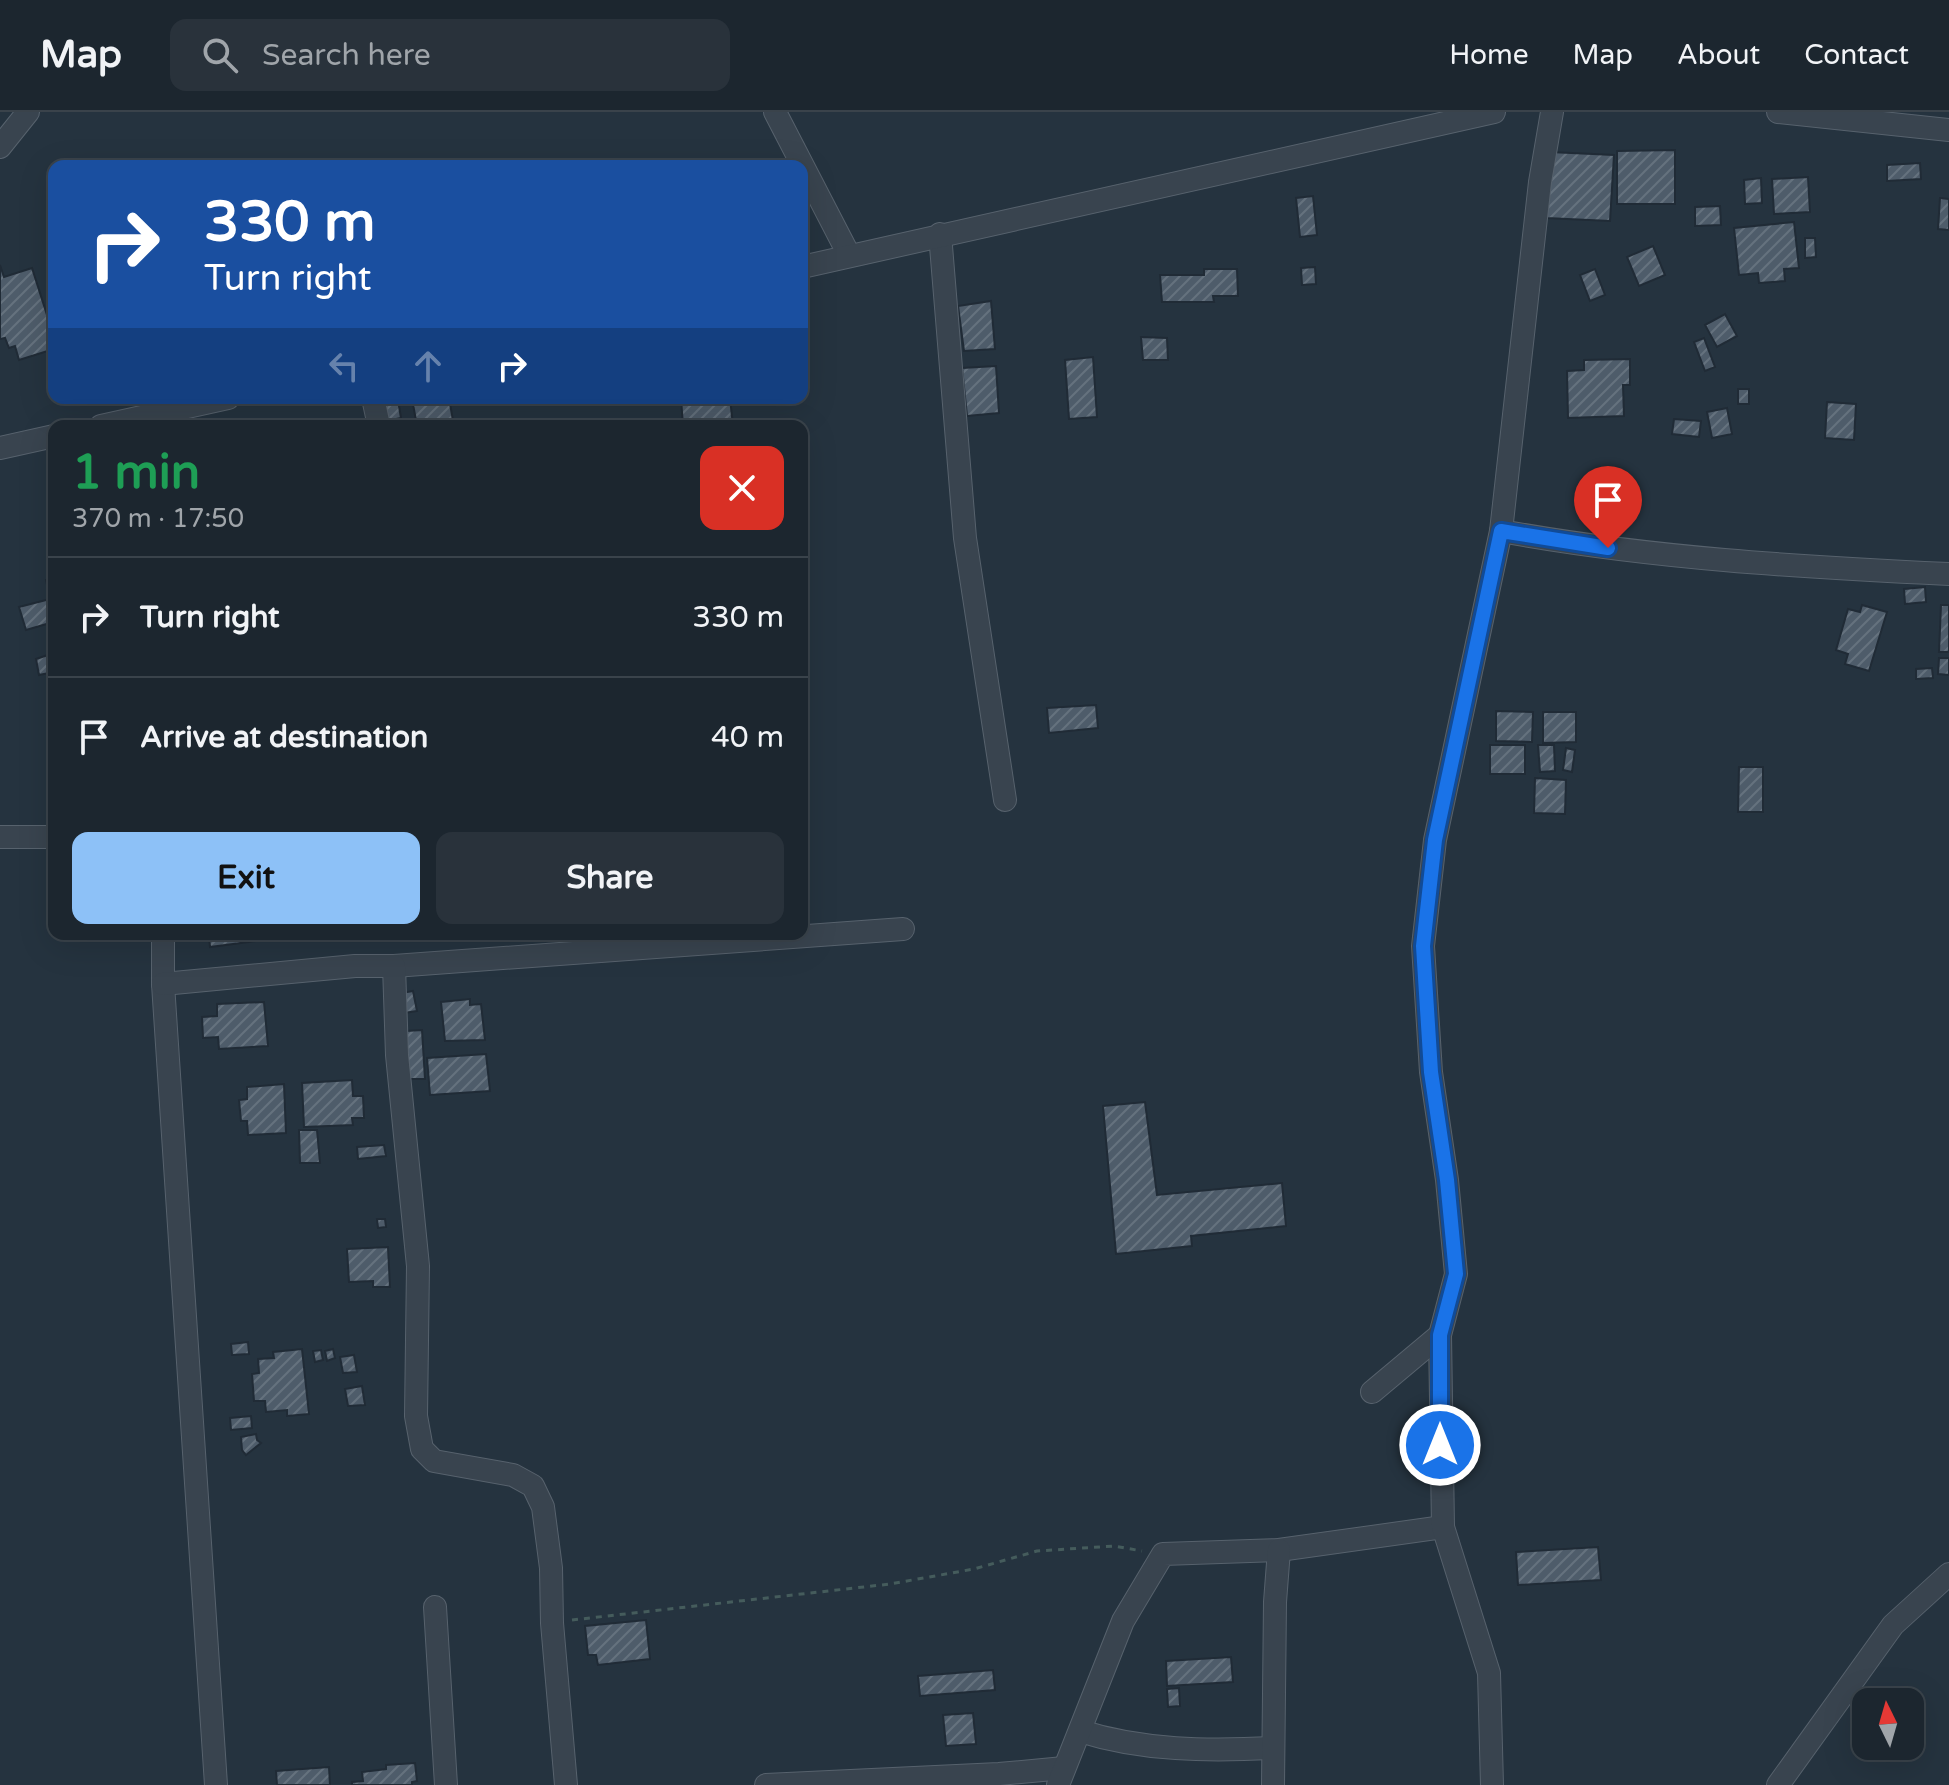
<!DOCTYPE html>
<meta charset="utf-8">
<style>
:root{--surface:#1c262f;--page:#29323b;--text:#f1f3f6;--muted:#a0a5aa;--line:#3a434b;--accent:#8dc1f7}
body{margin:0;font-family:"Varela Round",sans-serif;background:var(--page);color:var(--text);height:100vh;display:flex;flex-direction:column;font-size:30px;white-space:nowrap}
*{box-sizing:border-box;margin:0}
p{font-size:26px;color:var(--muted)}
.icon{flex:none;width:44px;height:44px;fill:none;stroke:currentColor;stroke-width:2;stroke-linecap:round;stroke-linejoin:round}
.map{position:relative;flex:1;overflow:hidden}
.details{position:absolute;left:48px;top:308px;width:760px;height:520px;display:flex;flex-direction:column;background:var(--surface);border-radius:16px;box-shadow:0 8px 32px #0002,0 0 0 2px var(--line)}
.details>*{flex:none}
.guide{position:absolute;left:48px;top:48px;width:760px;height:244px;border-radius:16px;box-shadow:0 8px 32px #0002,0 0 0 2px var(--line);background:#1a4fa0;color:#fff;overflow:hidden}
.needle{width:52px;rotate:355deg}
.buttons{position:absolute;left:1852px;top:1576px;display:grid;gap:16px}
.buttons a{display:grid;place-items:center;width:72px;height:72px;border-radius:16px;background:var(--surface);box-shadow:0 8px 32px #0002,0 0 0 2px var(--line);font-size:40px}
.pin{position:absolute;display:grid;place-items:center;width:68px;height:68px;color:#fff;margin:-82px -34px;border-radius:50% 50% 50% 0;rotate:-45deg;box-shadow:0 0 8px #0007}
.pin .icon{rotate:45deg}
.me{position:absolute;width:88px;margin:-44px;rotate:0deg;stroke-linejoin:round;filter:drop-shadow(0 0 6px #0008)}
.turn{display:flex;align-items:center;gap:28px;height:168px;padding:0 24px;font-size:36px}
.turn .icon{width:104px;height:104px;stroke-width:2.5}
.turn b{display:block;font-size:56px;line-height:68px}
.lanes{display:flex;align-items:center;height:76px;padding:0 24px;background:#0003;justify-content:center;gap:40px;direction:ltr}
.lanes .off{opacity:.35}
.round{display:grid;place-items:center;flex:none;width:84px;height:84px;border-radius:16px;background:var(--page)}
.headline{display:flex;align-items:center;justify-content:space-between;height:136px;padding:0 24px}
h1{font-size:48px;font-weight:800;line-height:60px;color:#1e9e55}
.action{display:flex;gap:16px;margin-top:auto;padding:16px 24px}
.action a{flex:1;height:92px;border-radius:16px;background:var(--accent);color:#111;font-size:32px;font-weight:800;line-height:92px;text-align:center}
.action a+a{background:var(--page);color:var(--text)}
ul{padding:0;list-style:none}
li{display:flex;align-items:center;gap:24px;height:120px;padding:0 24px;border-top:2px solid var(--line)}
li div{flex:1}
li b{display:block;font-size:30px}
li em{font-style:normal}
header{display:flex;align-items:center;gap:48px;box-sizing:border-box;height:112px;padding:0 40px;background:var(--surface);border-bottom:2px solid var(--line)}
header strong{font-size:38px}
nav{display:flex;gap:44px;margin-inline-start:auto;font-size:28px}
.search{width:560px;height:72px;background:var(--page);display:flex;align-items:center;gap:20px;box-sizing:border-box;padding:0 28px;border-radius:16px;color:var(--muted);font-size:30px}
.map>svg:first-child{display:block}
</style>
<header>
<strong>Map</strong>
<div class="search"><svg class="icon" aria-label="search" viewBox="0 0 24 24"><circle cx="10" cy="10" r="6"/><path d="M15 15l6 6"/></svg>Search here</div>
<nav><a>Home</a><a>Map</a><a>About</a><a>Contact</a></nav>
</header>
<div class="map">
<svg width="1949" height="1673" viewBox="0 0 1949 1673">
<defs>
<pattern id="building-hatch" width="6" height="6" patternUnits="userSpaceOnUse" patternTransform="scale(2)"><rect width="6" height="6" fill="#4e5c6a"/><path d="M-1 1l2-2M0 6l6-6M5 7l2-2" fill="none" stroke="#65727e"/></pattern>
</defs>
<rect width="100%" height="100%" fill="#25333f"/>
<!-- building -->
<g fill="url(#building-hatch)" stroke="#202b36" stroke-width="2">
<path d="M 1675,38 L 1675,92 L 1617,92 L 1617,39 Z"/>
<path d="M 1550,40 L 1614,43 L 1610,109 L 1546,106 Z"/>
<path d="M 1920,51 L 1921,67 L 1887,69 L 1887,53 Z"/>
<path d="M 1808,65 L 1810,100 L 1774,102 L 1772,67 Z"/>
<path d="M 1761,66 L 1762,91 L 1745,92 L 1744,68 Z"/>
<path d="M 1313,84 L 1317,123 L 1300,125 L 1296,86 Z"/>
<path d="M 1940,86 L 1949,87 L 1949,118 L 1938,117 Z"/>
<path d="M 1720,94 L 1721,113 L 1695,114 L 1695,95 Z"/>
<path d="M 1794,110 L 1799,156 L 1784,157 L 1785,169 L 1759,171 L 1758,161 L 1739,163 L 1734,116 Z"/>
<path d="M 1805,126 L 1815,126 L 1816,145 L 1805,146 Z"/>
<path d="M 1653,134 L 1665,163 L 1639,174 L 1627,145 Z"/>
<path d="M 0,153 L 4,165 L 32,156 L 54,225 L 54,237 L 19,248 L 15,234 L 9,236 L 5,226 L 0,227 Z"/>
<path d="M 1315,155 L 1316,172 L 1302,173 L 1301,156 Z"/>
<path d="M 1204,157 L 1237,157 L 1238,184 L 1213,184 L 1214,190 L 1162,190 L 1160,163 L 1204,163 Z"/>
<path d="M 1595,157 L 1605,183 L 1590,189 L 1580,163 Z"/>
<path d="M 991,189 L 995,237 L 964,239 L 958,194 Z"/>
<path d="M 1725,202 L 1737,224 L 1717,235 L 1705,213 Z"/>
<path d="M 1141,225 L 1167,226 L 1168,248 L 1143,248 Z"/>
<path d="M 1704,226 L 1715,255 L 1705,259 L 1694,230 Z"/>
<path d="M 1093,245 L 1097,305 L 1069,307 L 1065,248 Z"/>
<path d="M 1630,247 L 1630,273 L 1623,273 L 1624,304 L 1568,306 L 1567,259 L 1584,258 L 1584,248 Z"/>
<path d="M 996,254 L 999,301 L 967,304 L 962,256 Z"/>
<rect x="1738" y="277" width="11" height="15"/>
<path d="M 436,286 L 449,286 L 454,314 L 417,314 L 413,292 Z"/>
<path d="M 681,286 L 730,286 L 733,314 L 683,314 Z"/>
<path d="M 398,288 L 401,306 L 386,309 L 383,291 Z"/>
<path d="M 1827,290 L 1856,292 L 1854,328 L 1825,326 Z"/>
<path d="M 1727,296 L 1732,322 L 1712,326 L 1707,300 Z"/>
<path d="M 1674,307 L 1701,309 L 1699,325 L 1672,322 Z"/>
<path d="M 54,466 L 54,522 L 50,511 L 26,518 L 19,495 L 50,487 L 46,468 Z"/>
<path d="M 1925,475 L 1926,490 L 1905,492 L 1904,477 Z"/>
<path d="M 1862,493 L 1887,500 L 1869,559 L 1845,552 L 1848,542 L 1836,538 L 1848,497 L 1860,500 Z"/>
<path d="M 1941,493 L 1949,493 L 1949,540 L 1939,540 Z"/>
<path d="M 54,541 L 54,560 L 39,563 L 36,547 Z"/>
<path d="M 1939,546 L 1949,546 L 1949,563 L 1938,562 Z"/>
<path d="M 1932,556 L 1933,566 L 1916,567 L 1916,557 Z"/>
<path d="M 1096,593 L 1098,616 L 1049,621 L 1047,596 Z"/>
<path d="M 1496,599 L 1533,600 L 1532,630 L 1496,629 Z"/>
<path d="M 1543,600 L 1576,600 L 1576,630 L 1543,631 Z"/>
<rect x="1490" y="633" width="35" height="29"/>
<path d="M 1538,633 L 1554,633 L 1555,659 L 1540,660 Z"/>
<path d="M 1566,636 L 1575,638 L 1572,660 L 1563,658 Z"/>
<path d="M 1739,655 L 1763,655 L 1763,700 L 1738,700 Z"/>
<path d="M 1535,666 L 1566,668 L 1565,702 L 1534,701 Z"/>
<path d="M 200,822 L 270,822 L 271,827 L 210,835 L 209,824 L 200,825 Z"/>
<path d="M 365,822 L 413,822 L 414,825 L 365,828 Z"/>
<path d="M 413,879 L 417,899 L 404,901 L 401,881 Z"/>
<path d="M 470,887 L 470,893 L 481,892 L 485,928 L 445,929 L 441,890 Z"/>
<path d="M 264,890 L 268,934 L 219,937 L 218,925 L 203,926 L 202,905 L 217,904 L 217,892 Z"/>
<path d="M 422,918 L 425,967 L 409,967 L 406,919 Z"/>
<path d="M 486,942 L 490,979 L 430,983 L 427,946 Z"/>
<path d="M 352,968 L 353,984 L 363,984 L 364,1006 L 352,1006 L 353,1013 L 304,1015 L 302,971 Z"/>
<path d="M 284,972 L 286,1021 L 248,1023 L 247,1009 L 241,1009 L 239,988 L 247,987 L 247,975 Z"/>
<path d="M 1145,990 L 1157,1083 L 1282,1071 L 1286,1114 L 1191,1124 L 1192,1134 L 1116,1142 L 1103,994 Z"/>
<path d="M 299,1018 L 317,1018 L 320,1051 L 300,1051 Z"/>
<path d="M 384,1033 L 386,1044 L 358,1047 L 357,1035 Z"/>
<path d="M 377,1107 L 385,1107 L 386,1115 L 378,1116 Z"/>
<path d="M 388,1135 L 390,1175 L 373,1175 L 373,1169 L 349,1170 L 347,1137 Z"/>
<path d="M 248,1230 L 249,1242 L 232,1243 L 231,1232 Z"/>
<path d="M 302,1237 L 309,1302 L 287,1304 L 287,1298 L 266,1300 L 265,1289 L 254,1289 L 252,1262 L 259,1261 L 258,1247 L 274,1246 L 273,1240 Z"/>
<path d="M 333,1237 L 335,1246 L 327,1249 L 325,1239 Z"/>
<path d="M 321,1238 L 323,1248 L 315,1250 L 313,1239 Z"/>
<path d="M 354,1243 L 357,1260 L 343,1261 L 340,1245 Z"/>
<path d="M 362,1274 L 365,1293 L 348,1294 L 345,1277 Z"/>
<path d="M 251,1304 L 252,1316 L 231,1318 L 230,1306 Z"/>
<path d="M 256,1322 L 257,1328 L 261,1331 L 246,1343 L 242,1338 L 241,1325 Z"/>
<path d="M 1598,1435 L 1601,1468 L 1518,1473 L 1516,1440 Z"/>
<path d="M 646,1508 L 650,1547 L 598,1553 L 596,1543 L 588,1543 L 585,1514 Z"/>
<path d="M 1231,1545 L 1233,1570 L 1167,1574 L 1166,1549 Z"/>
<path d="M 993,1558 L 995,1578 L 920,1584 L 918,1564 Z"/>
<path d="M 1179,1576 L 1180,1594 L 1168,1595 L 1167,1577 Z"/>
<path d="M 973,1601 L 976,1632 L 946,1634 L 943,1603 Z"/>
<path d="M 415,1651 L 417,1669 L 412,1670 L 412,1673 L 352,1673 L 352,1670 L 363,1669 L 362,1660 L 386,1657 L 386,1653 Z"/>
<path d="M 329,1655 L 330,1673 L 277,1673 L 276,1659 Z"/>
</g>
<g fill="none" stroke-linecap="round" stroke-linejoin="round">
<defs>
<g id="minor">
<path d="M 775,0 L 849,143"/>
<path d="M 1778,0 L 1949,18"/>
<path d="M 0,35 L 28,0"/>
<path d="M 940,122 L 965,426 L 1005,688"/>
<path d="M 802,155 L 1494,0"/>
<path d="M 373,286 L 379,314"/>
<path d="M 101,314 L 228,286"/>
<path d="M 0,336 L 54,324"/>
<path d="M 1501,419 C 1649,446 1799,455 1949,462"/>
<path d="M 0,725 L 54,725"/>
<path d="M 163,822 L 163,872 L 216,1673"/>
<path d="M 394,854 L 903,817"/>
<path d="M 163,872 L 355,854 L 394,854 L 397,943 L 418,1154 L 416,1304 L 422,1337 L 434,1349 L 513,1363 L 533,1374 L 543,1395 L 551,1456 L 552,1511 L 566,1673"/>
<path d="M 1372,1280 L 1440,1223"/>
<path d="M 435,1495 L 446,1673"/>
<path d="M 1080,1619 C 1143,1639 1208,1639 1273,1636"/>
<path d="M 766,1673 L 999,1662 L 1064,1656"/>
<path d="M 1058,1673 L 1123,1509 L 1163,1442 L 1279,1438 L 1443,1415"/>
<path d="M 1273,1673 L 1275,1490 L 1279,1438"/>
<path d="M 1492,1673 L 1489,1561 L 1443,1415 L 1440,1223 L 1456,1162 L 1447,1068 L 1431,960 L 1423,834 L 1435,728 L 1501,419 L 1540,70 L 1552,0"/>
<path d="M 1778,1673 L 1893,1513 L 1949,1462"/>
</g>
</defs>
<!-- minor casing -->
<use href="#minor" stroke="#57626d" stroke-width="24"/>
<!-- path -->
<path stroke="#455c5c" stroke-width="3" stroke-dasharray="6 6" stroke-linecap="butt" d="M 572,1508 L 890,1472 L 974,1457 L 1037,1439 L 1114,1434 L 1142,1439"/>
<!-- minor -->
<use href="#minor" stroke="#39444f" stroke-width="22"/>
</g>
<g fill="none" stroke-linecap="round" stroke-linejoin="round">
<defs>
<path id="route" d="M 1440,1333 L 1440,1223 L 1456,1162 L 1447,1068 L 1431,960 L 1423,834 L 1435,728 L 1501,419 L 1608,436"/>
</defs>
<!-- route casing -->
<use href="#route" stroke="#114b97" stroke-width="20"/>
<!-- route -->
<use href="#route" stroke="#1a73e8" stroke-width="14"/>
</g>
</svg>
<div class="buttons">
<a><svg class="needle" viewBox="-14 -14 28 28"><path d="M0-13l5 13h-10z" fill="#e53935"/><path d="M0 13l5-13h-10z" fill="#a0a5aa"/></svg></a>
</div>
<div class="pin" style="left:1608px;top:436px;background:#d93025"><svg class="icon" aria-label="arrive" viewBox="0 0 24 24"><path d="M6 21V4h12l-3 4 3 4H6"/></svg></div>
<svg class="me" style="left:1440px;top:1333px" viewBox="-20 -20 40 40"><circle r="17" fill="#1a73e8" stroke="#fff" stroke-width="3"/><path d="M0-11L8 9 0 5-8 9z" fill="#fff"/></svg>
<div class="guide">
<div class="turn"><svg class="icon" aria-label="right" viewBox="0 0 24 24"><path d="M7 20v-9h11M14 6l5 5-5 5"/></svg><div><b>330 m</b>Turn right</div></div>
<div class="lanes"><svg class="icon off" aria-label="left" viewBox="0 0 24 24"><path d="M17 20v-9H6M10 6l-5 5 5 5"/></svg><svg class="icon off" aria-label="ahead" viewBox="0 0 24 24"><path d="M12 20V5M6 11l6-6 6 6"/></svg><svg class="icon" aria-label="right" viewBox="0 0 24 24"><path d="M7 20v-9h11M14 6l5 5-5 5"/></svg></div>
</div>
<section class="details">
<div class="headline"><div><h1>1 min</h1><p>370 m · 17:50</p></div><a class="round" style="background:#d93025;color:#fff"><svg class="icon" aria-label="close" viewBox="0 0 24 24"><path d="M6 6l12 12M18 6L6 18"/></svg></a></div>
<ul>
<li><svg class="icon" aria-label="right" viewBox="0 0 24 24"><path d="M7 20v-9h11M14 6l5 5-5 5"/></svg><div><b>Turn right</b></div><em>330 m</em></li>
<li><svg class="icon" aria-label="arrive" viewBox="0 0 24 24"><path d="M6 21V4h12l-3 4 3 4H6"/></svg><div><b>Arrive at destination</b></div><em>40 m</em></li>
</ul>
<div class="action"><a>Exit</a><a>Share</a></div>
</section>
</div>
